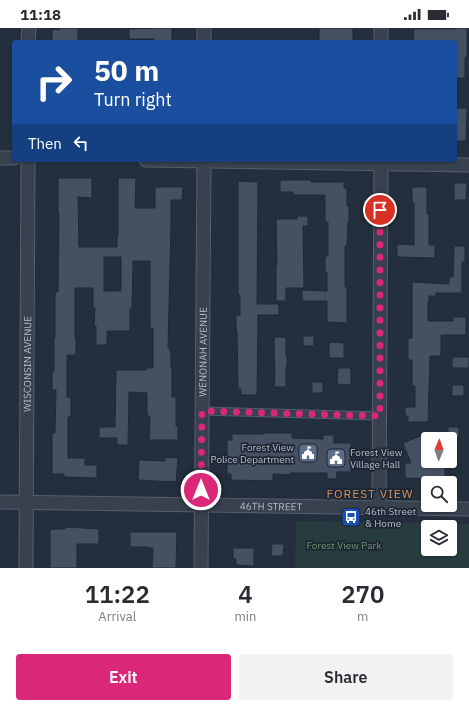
<!DOCTYPE html>
<style>
:root{--surface:#fff;--page:#f2f2f3;--text:#2b2b33;--muted:#7c7c81;--accent:#db2777}
body{margin:0;font-family:"IBM Plex Sans",sans-serif;background:var(--page);color:var(--text);height:100vh;display:flex;flex-direction:column;font-size:15px;white-space:nowrap}
*{box-sizing:border-box;margin:0}
p{font-size:13px;color:var(--muted)}
.icon{flex:none;width:22px;height:22px;fill:none;stroke:currentColor;stroke-width:2;stroke-linecap:round;stroke-linejoin:round}
.map{position:relative;height:540px;overflow:hidden}
.side{display:flex;flex-direction:column;background:var(--surface);flex:1}
.side>*{flex:none}
.hud{position:absolute;left:12px;top:12px;width:445px;height:122px;border-radius:4px;box-shadow:0 1px 3px #0004;background:#1a4fa0;color:#fff;overflow:hidden}
.needle{width:26px;rotate:2deg}
.controls{position:absolute;left:421px;top:404px;display:grid;gap:8px}
.controls a{display:grid;place-items:center;width:36px;height:36px;border-radius:4px;background:var(--surface);box-shadow:0 1px 3px #0004;font-size:20px}
.pin{position:absolute;display:grid;place-items:center;width:34px;height:34px;color:#fff;margin:-17px;border:2px solid #fff;border-radius:50%;box-shadow:0 1px 4px #0007}
.me{position:absolute;width:44px;margin:-22px;rotate:0deg;stroke-linejoin:round;filter:drop-shadow(0 0 3px #0008)}
.turn{display:flex;align-items:center;gap:14px;height:84px;padding:0 16px;font-size:18px}
.turn .icon{width:52px;height:52px;stroke-width:2.5}
.turn b{display:block;font-size:28px;line-height:34px}
.then{display:flex;align-items:center;height:38px;padding:0 16px;background:#0003;gap:8px;font-size:15px}
.eta{display:flex;justify-content:space-evenly;align-items:center;height:68px;text-align:center}
.eta b{font-size:24px;font-weight:600;line-height:28px}
.primary-button{display:flex;gap:8px;margin-top:auto;padding:8px 16px}
.primary-button a{flex:1;height:46px;border-radius:4px;background:var(--accent);color:#fff;font-size:16px;font-weight:600;line-height:46px;text-align:center}
.primary-button a+a{background:var(--page);color:var(--text)}
.status{display:flex;justify-content:space-between;align-items:center;height:28px;padding:0 20px;background:var(--surface);direction:ltr}
.status svg{height:11px;fill:currentColor}
.map>svg:first-child{display:block}
</style>
<div class="status"><b>11:18</b><svg viewBox="0 0 49 12"><path d="M0 12V9h3v3zM5 12V6h3v6zM10 12V3h3v9zM15 12V0h3v12zM26 1h20v11H26zM47 4h2v5h-2z"/></svg></div>
<div class="map">
<svg width="469" height="540" viewBox="0 0 469 540">
<rect width="100%" height="100%" fill="#242f3e"/>
<!-- green -->
<path fill="#263c3f" fill-rule="evenodd" d="M 296,493 L 469,496 L 469,540 L 295,540 ZM 428,499 L 450,499 L 450,521 L 428,521 Z"/>
<!-- building -->
<g fill="#455162" stroke="#1f2835" fill-rule="evenodd">
<path d="M 60,0 L 78,0 L 78,14 L 52,14 L 52,1 L 60,2 Z"/>
<path d="M 155,0 L 172,0 L 172,14 L 154,14 L 154,11 L 129,11 L 129,1 Z"/>
<rect x="319" y="0" width="34" height="14"/>
<path d="M 456,0 L 467,0 L 467,29 L 465,29 L 465,50 L 455,50 L 455,14 L 413,14 L 414,1 L 456,1 Z"/>
<path d="M 455,80 L 467,80 L 466,113 L 455,113 Z"/>
<path d="M 58,150 L 92,150 L 92,170 L 78,169 L 79,219 L 117,219 L 117,209 L 118,209 L 118,150 L 136,150 L 135,180 L 155,180 L 155,159 L 183,159 L 182,172 L 171,172 L 171,198 L 168,320 L 170,320 L 170,324 L 171,324 L 171,340 L 172,340 L 172,369 L 176,369 L 176,398 L 178,398 L 178,412 L 149,412 L 150,388 L 147,388 L 147,365 L 129,364 L 128,417 L 117,417 L 117,410 L 99,410 L 99,399 L 115,399 L 116,342 L 146,342 L 146,340 L 153,340 L 153,300 L 150,300 L 150,233 L 133,233 L 132,281 L 130,281 L 130,303 L 107,303 L 107,317 L 96,317 L 96,298 L 94,298 L 95,280 L 93,280 L 93,260 L 75,260 L 75,310 L 76,310 L 76,327 L 67,327 L 67,369 L 71,370 L 71,389 L 68,389 L 68,430 L 85,430 L 85,437 L 97,437 L 97,450 L 64,449 L 64,446 L 52,446 L 52,405 L 55,405 L 56,362 L 52,362 L 52,343 L 54,343 L 54,310 L 55,310 L 55,264 L 58,264 L 59,186 L 58,186 ZM 104,229 L 121,229 L 121,263 L 104,263 Z"/>
<path d="M 280,152 L 311,152 L 311,154 L 344,154 L 344,160 L 347,160 L 347,178 L 349,178 L 349,194 L 348,194 L 347,219 L 345,218 L 345,259 L 347,259 L 347,295 L 327,294 L 327,273 L 302,273 L 302,262 L 327,263 L 327,244 L 325,244 L 325,228 L 328,228 L 328,194 L 325,194 L 325,167 L 293,167 L 293,164 L 280,164 Z"/>
<path d="M 238,153 L 258,154 L 257,276 L 279,276 L 279,287 L 258,287 L 257,367 L 241,367 L 241,361 L 238,361 L 237,302 L 236,302 L 236,287 L 240,287 L 240,267 L 238,267 Z"/>
<path d="M 454,155 L 467,155 L 466,172 L 454,172 Z"/>
<path d="M 412,159 L 427,159 L 427,186 L 429,186 L 429,217 L 435,217 L 435,230 L 397,229 L 397,216 L 414,217 L 414,175 L 412,175 Z"/>
<path d="M 297,188 L 308,188 L 308,198 L 303,198 L 304,260 L 286,260 L 286,273 L 276,273 L 276,237 L 277,237 L 276,191 L 297,191 Z"/>
<path d="M 454,218 L 465,218 L 465,234 L 462,234 L 462,265 L 436,265 L 436,268 L 429,268 L 429,274 L 428,274 L 428,293 L 453,293 L 453,289 L 466,289 L 466,307 L 441,307 L 441,328 L 430,328 L 428,394 L 408,394 L 408,388 L 405,388 L 405,379 L 415,379 L 415,358 L 412,358 L 412,332 L 408,332 L 408,310 L 412,310 L 412,254 L 449,256 L 449,249 L 453,249 Z"/>
<rect x="303" y="308" width="11" height="10"/>
<path d="M 274,309 L 286,309 L 286,328 L 287,328 L 287,339 L 286,339 L 286,359 L 274,359 L 275,348 Z"/>
<path d="M 329,314 L 344,315 L 344,330 L 329,330 Z"/>
<rect x="452" y="329" width="17" height="11"/>
<path d="M 338,340 L 351,340 L 351,357 L 337,356 Z"/>
<rect x="312" y="354" width="11" height="11"/>
<rect x="452" y="357" width="12" height="11"/>
<rect x="448" y="399" width="11" height="10"/>
<path d="M 263,405 L 292,405 L 292,410 L 323,411 L 323,407 L 334,407 L 334,415 L 351,415 L 351,444 L 337,444 L 336,451 L 327,451 L 327,445 L 290,445 L 291,447 L 273,446 L 273,453 L 231,452 L 231,446 L 227,446 L 227,412 L 232,412 L 232,406 L 263,406 Z"/>
<path d="M 428,405 L 428,435 L 445,435 L 445,449 L 438,449 L 438,451 L 405,450 L 405,435 L 411,435 L 403,415 Z"/>
<path d="M 165,429 L 178,430 L 176,454 L 138,452 L 139,432 L 165,433 Z"/>
<path d="M 65,499 L 99,501 L 99,516 L 77,516 L 77,540 L 50,540 L 50,501 L 65,501 Z"/>
<path d="M 130,504 L 177,504 L 176,540 L 152,540 L 153,520 L 148,520 L 148,519 L 130,519 Z"/>
<path d="M 272,516 L 284,516 L 283,528 L 271,528 Z"/>
<path d="M 233,520 L 254,520 L 254,538 L 236,537 L 236,531 L 233,531 Z"/>
</g>
<g fill="none" stroke-linecap="round" stroke-linejoin="round">
<defs>
<path id="service" d="M 202,383 L 380,388"/>
<g id="minor">
<path d="M 28,14 L 29,0"/>
<path d="M 204,14 L 204,0"/>
<path d="M 381,14 L 381,0"/>
<path d="M 0,130 L 14,130"/>
<path d="M 146,132 L 469,137"/>
<path id="s1" d="M 0,474 L 469,481"/>
<path d="M 379,480 L 381,132"/>
<path id="s2" d="M 26,540 L 28,132"/>
<path id="s3" d="M 201,540 L 204,132"/>
</g>
</defs>
<!-- service casing -->
<use href="#service" stroke="#565f6c" stroke-width="9"/>
<!-- minor casing -->
<use href="#minor" stroke="#565f6c" stroke-width="15"/>
<!-- service -->
<use href="#service" stroke="#38414e" stroke-width="7"/>
<!-- minor -->
<use href="#minor" stroke="#38414e" stroke-width="13"/>
</g>
<g fill="none" stroke-linecap="round" stroke-linejoin="round">
<!-- route -->
<path stroke="#db2777" stroke-width="7" stroke-dasharray="0 12.6" d="M 201,462 L 202,383 L 380,388 L 380,182"/>
</g>
<!-- icons -->
<defs>
<symbol id="civic-square" viewBox="-11 -11 22 22"><rect x="-9" y="-9" width="18" height="18" rx="4" fill="#5c6f8a" stroke="#1d2633"/><path d="M-.6-6.5H3V-4.5H.6V-3L4-1V1h2V6H-6V1h2V-1L-.6-3ZM-1.2 2.5V6h2.4V2.5Z" fill="#fff"/></symbol>
<symbol id="bus-square" viewBox="-11 -11 22 22"><rect x="-9" y="-9" width="18" height="18" rx="4" fill="#1a4fb4" stroke="#1d2633"/><path d="M-5-6H5V4H4V6H2V4H-2V6H-4V4H-5ZM-3.5-4V0h7V-4ZM-3.5 1.2v1.5H-2V1.2ZM2 1.2v1.5H3.5V1.2Z" fill="#fff"/></symbol>
</defs>
<g fill-rule="evenodd">
<use href="#civic-square" x="297" y="414" width="22" height="22"/>
<use href="#civic-square" x="325" y="419" width="22" height="22"/>
<use href="#bus-square" x="340" y="478" width="22" height="22"/>
</g>
<g text-anchor="middle" stroke-width="3.5" stroke-linejoin="round" paint-order="stroke">
<!-- street labels -->
<g font-size="10" fill="#b4bcc9" stroke="#1d2633">
<text dy="4" stroke="none"><textPath href="#s3" startOffset="216">WENONAH AVENUE</textPath></text>
<text dy="4" stroke="none"><textPath href="#s2" startOffset="204">WISCONSIN AVENUE</textPath></text>
<text dy="4" stroke="none"><textPath href="#s1" startOffset="271">46TH STREET</textPath></text>
</g>
<!-- poi labels -->
<g font-size="10" fill="#b4bcc9" stroke="#1d2633" text-anchor="start">
<text x="294" y="423" text-anchor="end">Forest View<tspan x="294" dy="12">Police Department</tspan></text>
<text x="350" y="428">Forest View<tspan x="350" dy="12">Village Hall</tspan></text>
<text x="365" y="487">46th Street<tspan x="365" dy="12">&amp; Home</tspan></text>
</g>
<!-- park labels -->
<g font-size="10" fill="#6b9a76" stroke="#1d2633">
<text x="344" y="521">Forest View Park</text>
</g>
<!-- quarter labels -->
<g font-size="12" letter-spacing="1" fill="#d59563" stroke="#1d2633">
<text x="370" y="470">FOREST VIEW</text>
</g>
</g>
</svg>
<div class="controls">
<a><svg class="needle" viewBox="-14 -14 28 28"><path d="M0-13l5 13h-10z" fill="#e53935"/><path d="M0 13l5-13h-10z" fill="#7c7c81"/></svg></a>
<a><svg class="icon" aria-label="search" viewBox="0 0 24 24"><circle cx="10" cy="10" r="6"/><path d="M15 15l6 6"/></svg></a>
<a><svg class="icon" aria-label="layers" viewBox="0 0 24 24"><path d="M12 4l9 5-9 5-9-5zM3 14l9 5 9-5"/></svg></a>
</div>
<div class="pin" style="left:380px;top:182px;background:#d93025"><svg class="icon" aria-label="arrive" viewBox="0 0 24 24"><path d="M6 21V4h12l-3 4 3 4H6"/></svg></div>
<svg class="me" style="left:201px;top:462px" viewBox="-20 -20 40 40"><circle r="17" fill="#db2777" stroke="#fff" stroke-width="3"/><path d="M0-11L8 9 0 5-8 9z" fill="#fff"/></svg>
<div class="hud">
<div class="turn"><svg class="icon" aria-label="right" viewBox="0 0 24 24"><path d="M7 20v-9h11M14 6l5 5-5 5"/></svg><div><b>50 m</b>Turn right</div></div>
<div class="then">Then<svg class="icon" aria-label="left" viewBox="0 0 24 24"><path d="M17 20v-9H6M10 6l-5 5 5 5"/></svg></div>
</div>
</div>
<section class="side">
<div class="eta">
<div><b>11:22</b><p>Arrival</p></div>
<div><b>4</b><p>min</p></div>
<div><b>270</b><p>m</p></div>
</div>
<div class="primary-button"><a>Exit</a><a>Share</a></div>
</section>
